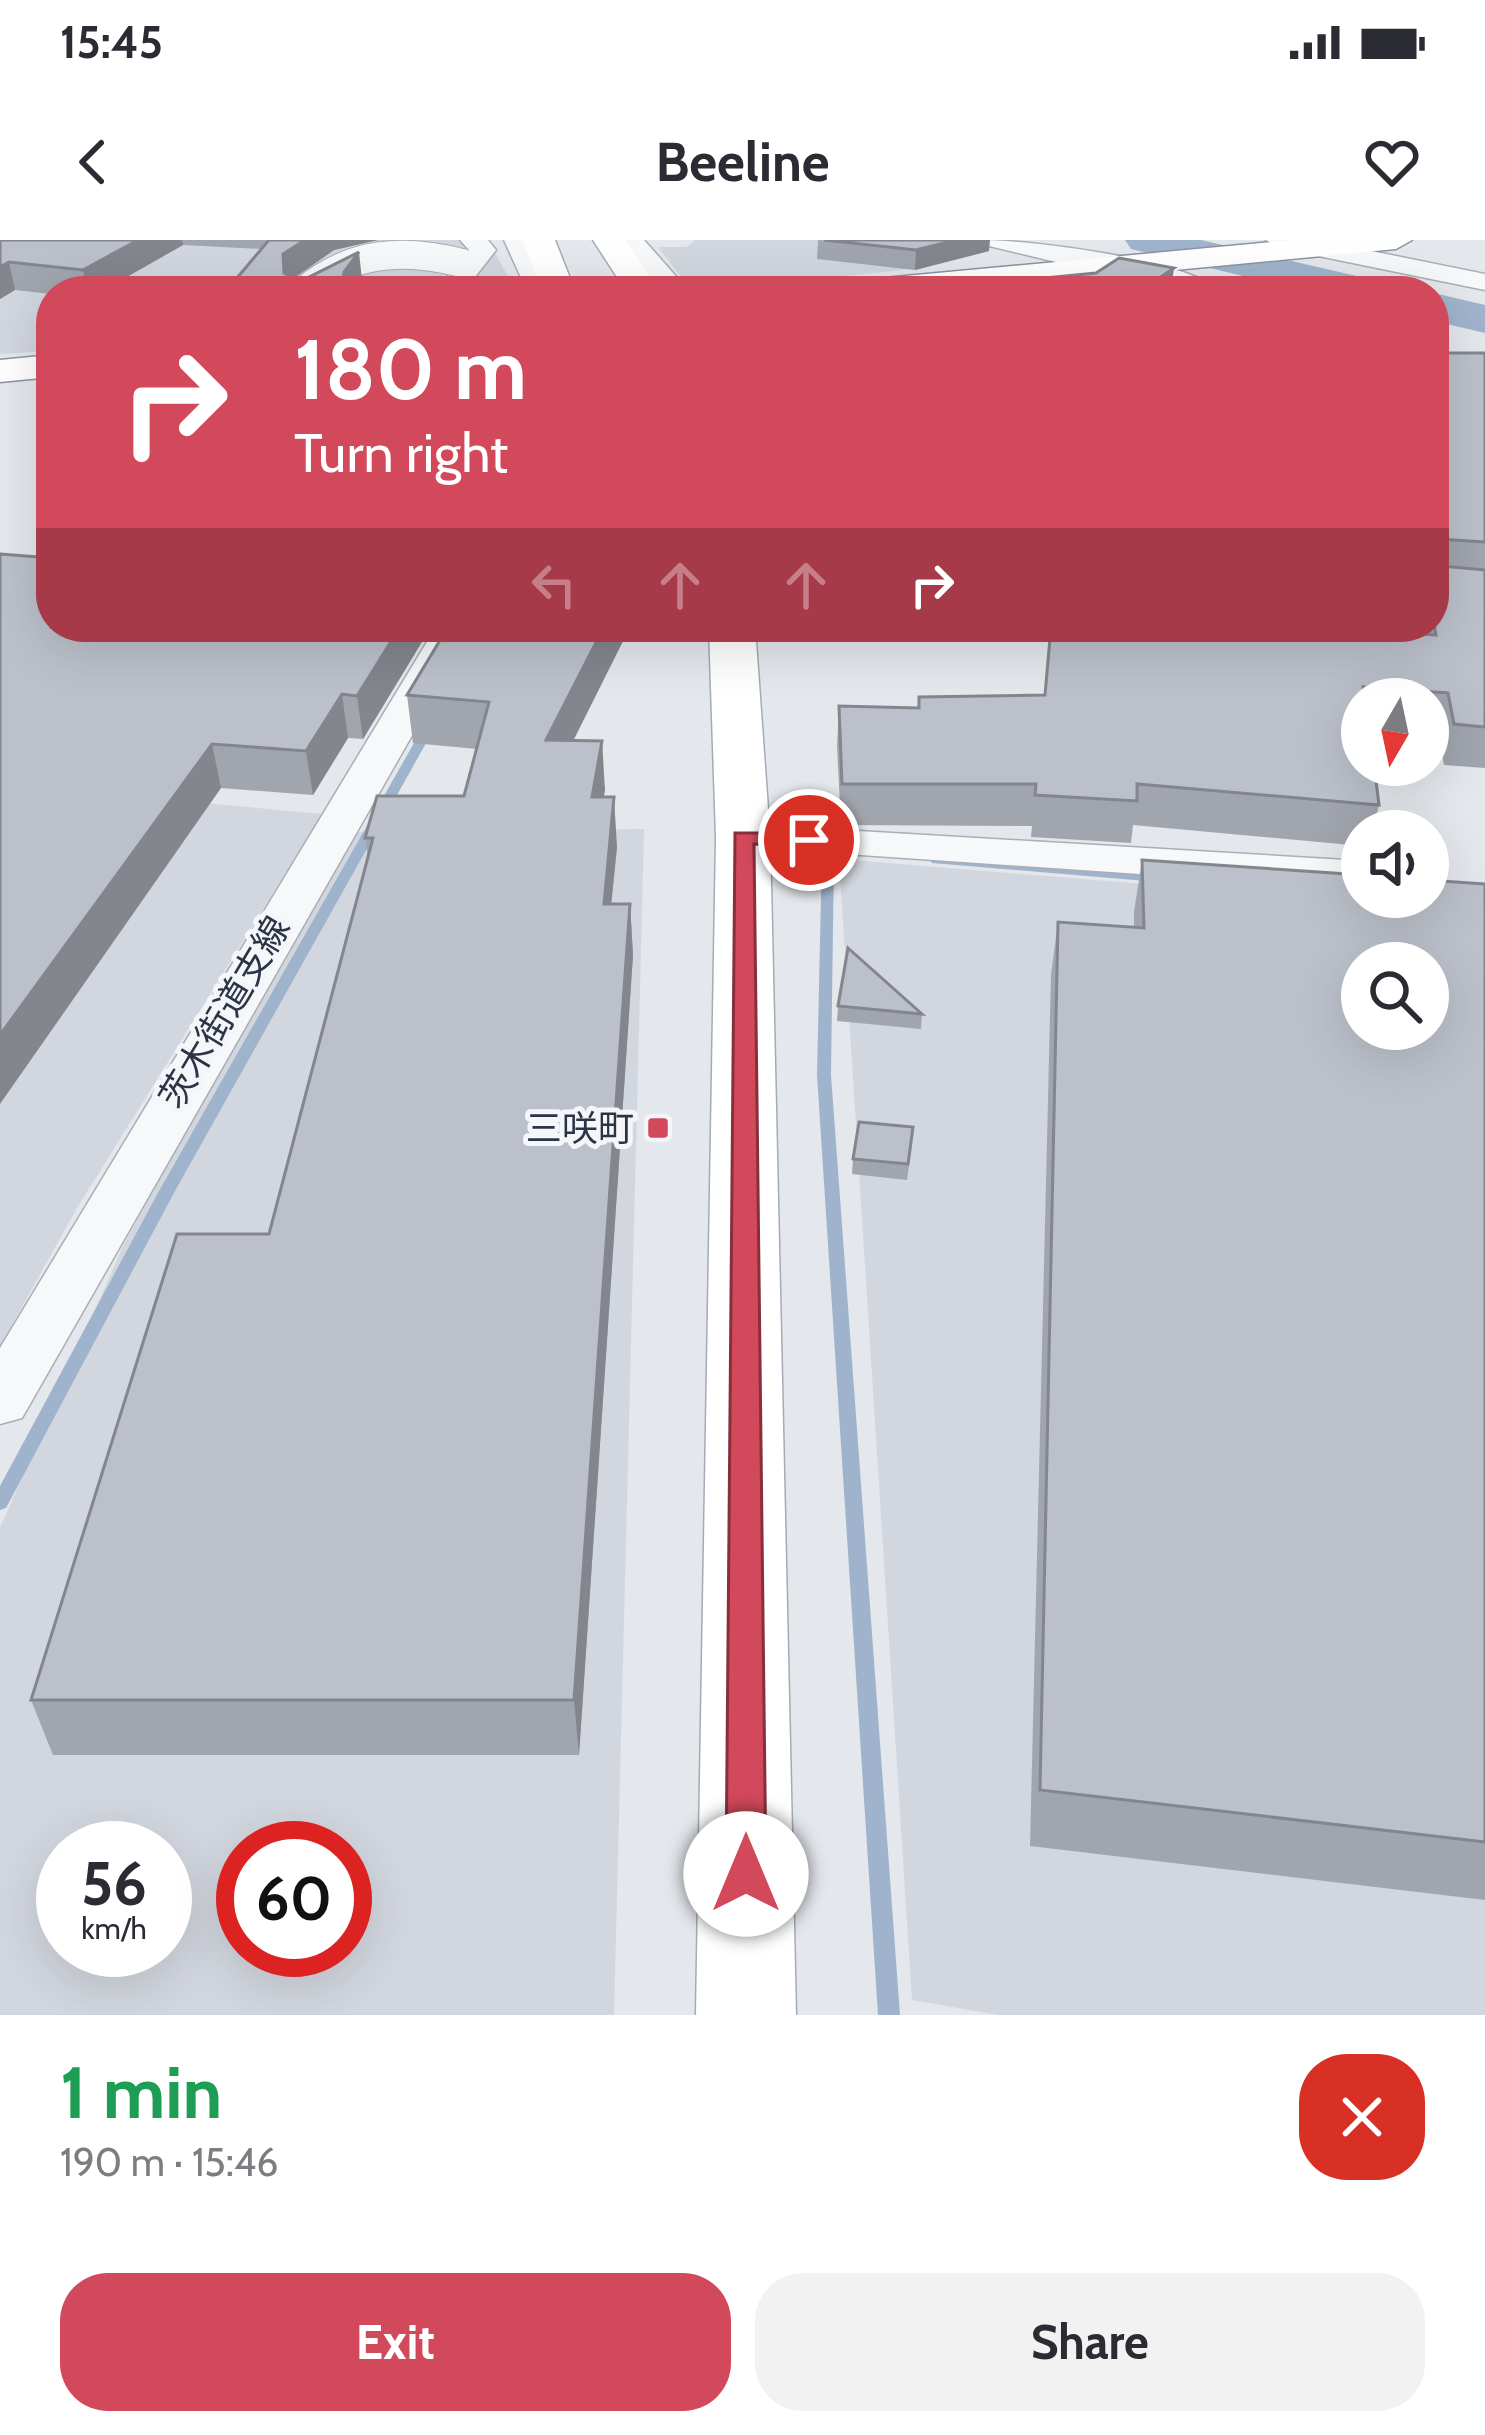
<!DOCTYPE html>
<meta charset="utf-8">
<style>
:root{--surface:#fff;--page:#f2f2f3;--text:#2b2b33;--muted:#7c7c81;--accent:#d1495b}
body{margin:0;font-family:Cabin,"Noto Sans JP",sans-serif;background:var(--page);color:var(--text);height:100vh;display:flex;flex-direction:column;font-size:45px;white-space:nowrap}
*{box-sizing:border-box;margin:0}
p{font-size:39px;color:var(--muted)}
.icon{flex:none;width:66px;height:66px;fill:none;stroke:currentColor;stroke-width:2;stroke-linecap:round;stroke-linejoin:round}
.map{position:relative;height:1775px;overflow:hidden}
.panel{display:flex;flex-direction:column;background:var(--surface);flex:1}
.panel>*{flex:none}
.top-card{position:absolute;left:36px;top:36px;width:1413px;height:366px;border-radius:48px;box-shadow:0 12px 48px #0002;background:#d1495b;color:#fff;overflow:hidden}
.needle{width:78px;rotate:189deg}
.buttons{position:absolute;left:1341px;top:438px;display:grid;gap:24px}
.buttons a{display:grid;place-items:center;width:108px;height:108px;border-radius:50%;background:var(--surface);box-shadow:0 12px 48px #0002;font-size:60px}
.speed{position:absolute;left:36px;top:1581px;display:flex;gap:24px;font-size:60px;font-weight:700;text-align:center}
.speed>*{display:grid;place-content:center;width:156px;height:156px;border-radius:50%;background:var(--surface);box-shadow:0 12px 48px #0002;line-height:1}
.speed small{font-size:30px;font-weight:400}
.speed .limit{border:18px solid #d22;background:#fff;color:#111}
.pin{position:absolute;display:grid;place-items:center;width:102px;height:102px;color:#fff;margin:-51px;border:6px solid #fff;border-radius:50%;box-shadow:0 3px 12px #0007}
.me{position:absolute;width:132px;margin:-66px;rotate:0deg;stroke-linejoin:round;filter:drop-shadow(0 0 9px #0008)}
.turn{display:flex;align-items:center;gap:42px;height:252px;padding:0 60px;font-size:54px}
.turn .icon{width:156px;height:156px;stroke-width:2.5}
.turn b{display:block;font-size:84px;line-height:102px}
.lanes{display:flex;align-items:center;height:114px;padding:0 60px;background:#0003;justify-content:center;gap:60px;direction:ltr}
.lanes .off{opacity:.35}
.round{display:grid;place-items:center;flex:none;width:126px;height:126px;border-radius:48px;background:var(--page)}
.summary{display:flex;align-items:center;justify-content:space-between;height:204px;padding:0 60px}
h1{font-size:72px;font-weight:700;line-height:90px;color:#1e9e55}
.primary-button{display:flex;gap:24px;margin-top:auto;padding:24px 60px}
.primary-button a{flex:1;height:138px;border-radius:48px;background:var(--accent);color:#fff;font-size:48px;font-weight:700;line-height:138px;text-align:center}
.primary-button a+a{background:var(--page);color:var(--text)}
.status{display:flex;justify-content:space-between;align-items:center;height:84px;padding:0 60px;background:var(--surface);direction:ltr}
.status svg{height:33px;fill:currentColor}
header{display:flex;justify-content:space-between;align-items:center;height:156px;padding:0 60px;background:var(--surface);font-size:54px;font-weight:700}
.map>svg:first-child{display:block}
</style>
<div class="status"><b>15:45</b><svg viewBox="0 0 49 12"><path d="M0 12V9h3v3zM5 12V6h3v6zM10 12V3h3v9zM15 12V0h3v12zM26 1h20v11H26zM47 4h2v5h-2z"/></svg></div>
<header><svg class="icon" aria-label="back" viewBox="0 0 24 24"><path d="M15 5l-7 7 7 7"/></svg>Beeline<svg class="icon" aria-label="heart" viewBox="0 0 24 24"><path d="M12 20l-8-8c-3-5 5-10 8-4 3-6 11-1 8 4z"/></svg></header>
<div class="map">
<svg width="1485" height="1775" viewBox="0 0 1485 1775">
<rect width="100%" height="100%" fill="#e4e7ec"/>
<!-- built -->
<g fill="#d2d6de" fill-rule="evenodd">
<path d="M 0,0 L 488,0 L 516,51 L 51,51 L 51,111 L 0,114 Z"/>
<path d="M 695,0 L 846,0 L 921,28 L 734,48 L 682,38 L 658,7 L 687,7 Z"/>
<path d="M 0,544 L 322,574 L 77,968 L 0,1106 Z"/>
<path d="M 644,589 L 614,1775 L 0,1775 L 0,1288 L 123,1006 L 352,592 ZM 63,1608 L 165,1608 L 165,1710 L 63,1710 ZM 243,1608 L 345,1608 L 345,1710 L 243,1710 Z"/>
<path d="M 839,619 L 1485,672 L 1485,1775 L 998,1775 L 912,1760 ZM 1362,723 L 1428,723 L 1428,789 L 1362,789 Z"/>
</g>
<g fill="none" stroke-linecap="round" stroke-linejoin="round">
<!-- stream -->
<g fill="#9fb4cc" fill-rule="evenodd">
<path d="M 428,486 L 434,489 L 175,951 L 6,1268 L 0,1270 L 0,1246 L 159,951 L 422,489 Z"/>
<path d="M 828,607 L 847,608 L 853,612 L 847,616 L 834,615 L 831,835 L 900,1775 L 878,1775 L 817,835 L 822,611 Z"/>
<path d="M 936,616 L 1158,634 L 1164,638 L 1158,642 L 932,623 L 930,620 Z"/>
</g>
<!-- river -->
<g fill="#9fb4cc" fill-rule="evenodd">
<path d="M 1125,0 L 1201,0 L 1378,41 L 1385,51 L 1305,51 L 1131,9 Z"/>
<path d="M 1434,53 L 1485,65 L 1485,93 L 1434,81 Z"/>
</g>
<defs>
<g id="minor">
<path d="M 460,0 L 488,0 L 496,10 L 464,51 L 436,51 L 469,10 Z"/>
<path d="M 504,0 L 530,0 L 555,51 L 527,51 Z"/>
<path d="M 618,0 L 644,0 L 689,51 L 654,51 Z"/>
<path d="M 981,0 C 1028,0 1188,19 1219,51 L 1177,51 L 985,5 Z"/>
<path d="M 1266,0 L 1317,0 L 1485,34 L 1485,50 L 1279,8 Z"/>
<path d="M 436,387 L 474,387 L 22,1178 L 0,1184 L 0,1108 Z"/>
<path d="M 743,584 L 1362,621 L 1362,649 L 727,606 L 721,597 L 727,588 Z"/>
</g>
<g id="major">
<path d="M 523,0 L 555,0 L 575,51 L 541,51 Z"/>
<path d="M 593,0 L 625,0 L 660,51 L 626,51 Z"/>
<path d="M 709,387 L 755,387 L 770,597 L 796,1775 L 696,1775 L 716,597 Z"/>
</g>
<g id="highway">
<path d="M 1295,0 L 1412,0 L 1396,9 L 956,51 L 834,51 L 851,41 Z"/>
<path d="M 51,115 L 51,137 L 0,142 L 0,120 Z"/>
</g>
</defs>
<!-- minor casing -->
<use href="#minor" stroke="#a9aeb7" stroke-width="3"/>
<!-- major casing -->
<use href="#major" stroke="#a3abb8" stroke-width="3"/>
<!-- highway casing -->
<use href="#highway" stroke="#8b94a3" stroke-width="3"/>
<!-- minor -->
<use href="#minor" fill="#f7f8fa" fill-rule="evenodd"/>
<!-- major -->
<use href="#major" fill="#fff" fill-rule="evenodd"/>
<!-- highway -->
<use href="#highway" fill="#fff" fill-rule="evenodd"/>
<defs>
<path id="minor-bridge" d="M 304,51 C 351,11 404,8 462,23"/>
</defs>
<!-- minor-bridge casing -->
<use href="#minor-bridge" stroke="#a9aeb7" stroke-width="30" stroke-linecap="butt"/>
<!-- minor-bridge -->
<use href="#minor-bridge" stroke="#f7f8fa" stroke-width="28"/>
</g>
<!-- wall -->
<g fill="#a1a5ae">
<path d="M 0,0 L 378,0 L 334,10 L 294,38 L 301,41 L 362,40 L 226,51 L 262,9 L 183,5 L 102,51 L 51,51 L 51,54 L 15,50 L 0,59 Z"/>
<path d="M 818,0 L 989,11 L 915,30 L 817,19 Z"/>
<path d="M 1434,113 L 1485,113 L 1485,528 L 1444,525 L 1438,493 L 1428,493 L 1428,459 L 1362,459 L 1379,565 L 1373,591 L 1362,591 L 1362,606 L 1133,585 L 1131,603 L 1031,597 L 1032,586 L 841,585 L 837,506 L 839,466 L 918,468 L 1044,455 L 1049,399 L 848,397 L 848,387 L 1093,387 L 1094,392 L 1173,397 L 1173,387 L 1326,387 L 1419,394 L 1418,387 L 1434,387 Z"/>
<path d="M 51,318 L 431,387 L 363,499 L 348,498 L 313,555 L 221,548 Z"/>
<path d="M 624,399 L 573,501 L 602,501 L 604,557 L 617,607 L 611,664 L 630,664 L 633,715 L 579,1515 L 53,1515 L 31,1460 L 269,994 L 368,617 L 365,598 L 464,556 L 477,509 L 413,503 L 407,455 Z"/>
<path d="M 1142,620 L 1485,644 L 1485,1660 L 1030,1606 L 1051,735 L 1058,682 L 1134,687 L 1134,672 Z"/>
<path d="M 838,766 L 922,774 L 921,789 L 837,781 Z"/>
<path d="M 912,903 L 907,940 L 852,934 L 853,919 Z"/>
</g>
<!-- shaded-wall -->
<g fill="#83868d">
<path d="M 138,0 L 182,0 L 183,5 L 102,51 L 87,51 L 83,30 Z"/>
<path d="M 305,0 L 378,0 L 334,10 L 287,43 L 287,51 L 283,14 Z"/>
<path d="M 956,0 L 990,0 L 989,11 L 915,30 L 916,10 Z"/>
<path d="M 359,12 L 362,40 L 354,51 L 292,51 L 344,32 Z"/>
<path d="M 9,22 L 15,50 L 0,59 L 0,27 Z"/>
<path d="M 1174,28 L 1171,51 L 1140,51 Z"/>
<path d="M 400,387 L 431,387 L 363,499 L 357,456 Z"/>
<path d="M 604,387 L 623,387 L 624,399 L 549,549 L 546,500 Z"/>
<path d="M 342,454 L 348,498 L 313,555 L 306,511 Z"/>
<path d="M 602,501 L 605,550 L 595,607 L 592,557 Z"/>
<path d="M 212,504 L 221,548 L 0,864 L 0,795 Z"/>
<path d="M 614,557 L 617,607 L 606,715 L 604,664 Z"/>
<path d="M 630,664 L 633,715 L 579,1515 L 574,1460 Z"/>
</g>
<!-- building -->
<g fill="#bbc0ca" stroke="#83868d" stroke-width="3" fill-rule="evenodd">
<path d="M 0,0 L 138,0 L 83,30 L 9,22 L 0,27 Z"/>
<path d="M 269,0 L 305,0 L 283,14 L 284,33 L 301,41 L 359,12 L 344,32 L 342,47 L 292,51 L 226,51 Z"/>
<path d="M 824,0 L 956,0 L 916,10 Z"/>
<path d="M 1119,18 L 1174,28 L 1140,51 L 911,51 L 1096,33 Z"/>
<path d="M 814,39 L 817,51 L 742,51 L 737,44 Z"/>
<path d="M 1434,113 L 1485,113 L 1485,302 L 1440,299 L 1440,326 L 1485,330 L 1485,487 L 1454,484 L 1448,453 L 1363,447 L 1365,459 L 1362,459 L 1362,525 L 1374,525 L 1379,565 L 1137,544 L 1137,561 L 1035,555 L 1036,544 L 842,544 L 839,466 L 919,468 L 919,457 L 1045,455 L 1051,387 L 1093,387 L 1094,392 L 1179,398 L 1179,387 L 1327,387 L 1436,395 L 1434,384 Z"/>
<path d="M 0,314 L 51,318 L 51,387 L 400,387 L 357,456 L 342,454 L 306,511 L 212,504 L 0,795 Z"/>
<path d="M 448,387 L 604,387 L 546,500 L 602,501 L 592,557 L 614,557 L 604,664 L 630,664 L 574,1460 L 31,1460 L 177,994 L 269,994 L 373,598 L 365,598 L 377,556 L 464,556 L 489,462 L 407,455 Z"/>
<path d="M 1142,620 L 1362,635 L 1362,657 L 1428,657 L 1428,640 L 1485,644 L 1485,1602 L 1040,1550 L 1058,682 L 1144,688 ZM 1362,723 L 1428,723 L 1428,789 L 1362,789 Z"/>
<path d="M 848,708 L 922,774 L 838,766 Z"/>
<path d="M 859,882 L 913,887 L 908,924 L 853,919 Z"/>
</g>
<!-- route -->
<path fill="#d1495b" stroke="#882f3b" stroke-width="3" d="M 735,593 L 809,593 L 820,600 L 809,606 L 754,604 L 766,1634 L 760,1647 L 746,1652 L 732,1647 L 726,1634 Z"/>
<!-- markers -->
<rect fill="#d1495b" stroke="#f4f6f9" stroke-width="4.5" x="646" y="876" width="24" height="24" rx="6"/>
<g text-anchor="middle" stroke-width="10" stroke-linejoin="round" paint-order="stroke">
<!-- street labels -->
<g font-size="36" fill="#2b3445" stroke="#f4f6f9">
<text transform="translate(224 772) rotate(-59)" y="13">茨木街道支線</text>
</g>
<!-- poi labels -->
<g font-size="36" fill="#2b3445" stroke="#f4f6f9" text-anchor="end">
<text x="634" y="901">三咲町</text>
</g>
</g>
</svg>
<div class="buttons">
<a><svg class="needle" viewBox="-14 -14 28 28"><path d="M0-13l5 13h-10z" fill="#e53935"/><path d="M0 13l5-13h-10z" fill="#7c7c81"/></svg></a>
<a><svg class="icon" aria-label="sound" viewBox="0 0 24 24"><path d="M4 9h4l5-4v14l-5-4H4zM17 9q2 3 0 6"/></svg></a>
<a><svg class="icon" aria-label="search" viewBox="0 0 24 24"><circle cx="10" cy="10" r="6"/><path d="M15 15l6 6"/></svg></a>
</div>
<div class="speed"><div>56<small>km/h</small></div><div class="limit">60</div></div>
<div class="pin" style="left:809px;top:600px;background:#d93025"><svg class="icon" aria-label="arrive" viewBox="0 0 24 24"><path d="M6 21V4h12l-3 4 3 4H6"/></svg></div>
<svg class="me" style="left:746px;top:1634px" viewBox="-20 -20 40 40"><circle r="19" fill="#fff"/><path d="M0-13L10 11 0 6-10 11z" fill="#d1495b"/></svg>
<div class="top-card">
<div class="turn"><svg class="icon" aria-label="right" viewBox="0 0 24 24"><path d="M7 20v-9h11M14 6l5 5-5 5"/></svg><div><b>180 m</b>Turn right</div></div>
<div class="lanes"><svg class="icon off" aria-label="left" viewBox="0 0 24 24"><path d="M17 20v-9H6M10 6l-5 5 5 5"/></svg><svg class="icon off" aria-label="ahead" viewBox="0 0 24 24"><path d="M12 20V5M6 11l6-6 6 6"/></svg><svg class="icon off" aria-label="ahead" viewBox="0 0 24 24"><path d="M12 20V5M6 11l6-6 6 6"/></svg><svg class="icon" aria-label="right" viewBox="0 0 24 24"><path d="M7 20v-9h11M14 6l5 5-5 5"/></svg></div>
</div>
</div>
<section class="panel">
<div class="summary"><div><h1>1 min</h1><p>190 m · 15:46</p></div><a class="round" style="background:#d93025;color:#fff"><svg class="icon" aria-label="close" viewBox="0 0 24 24"><path d="M6 6l12 12M18 6L6 18"/></svg></a></div>
<div class="primary-button"><a>Exit</a><a>Share</a></div>
</section>
